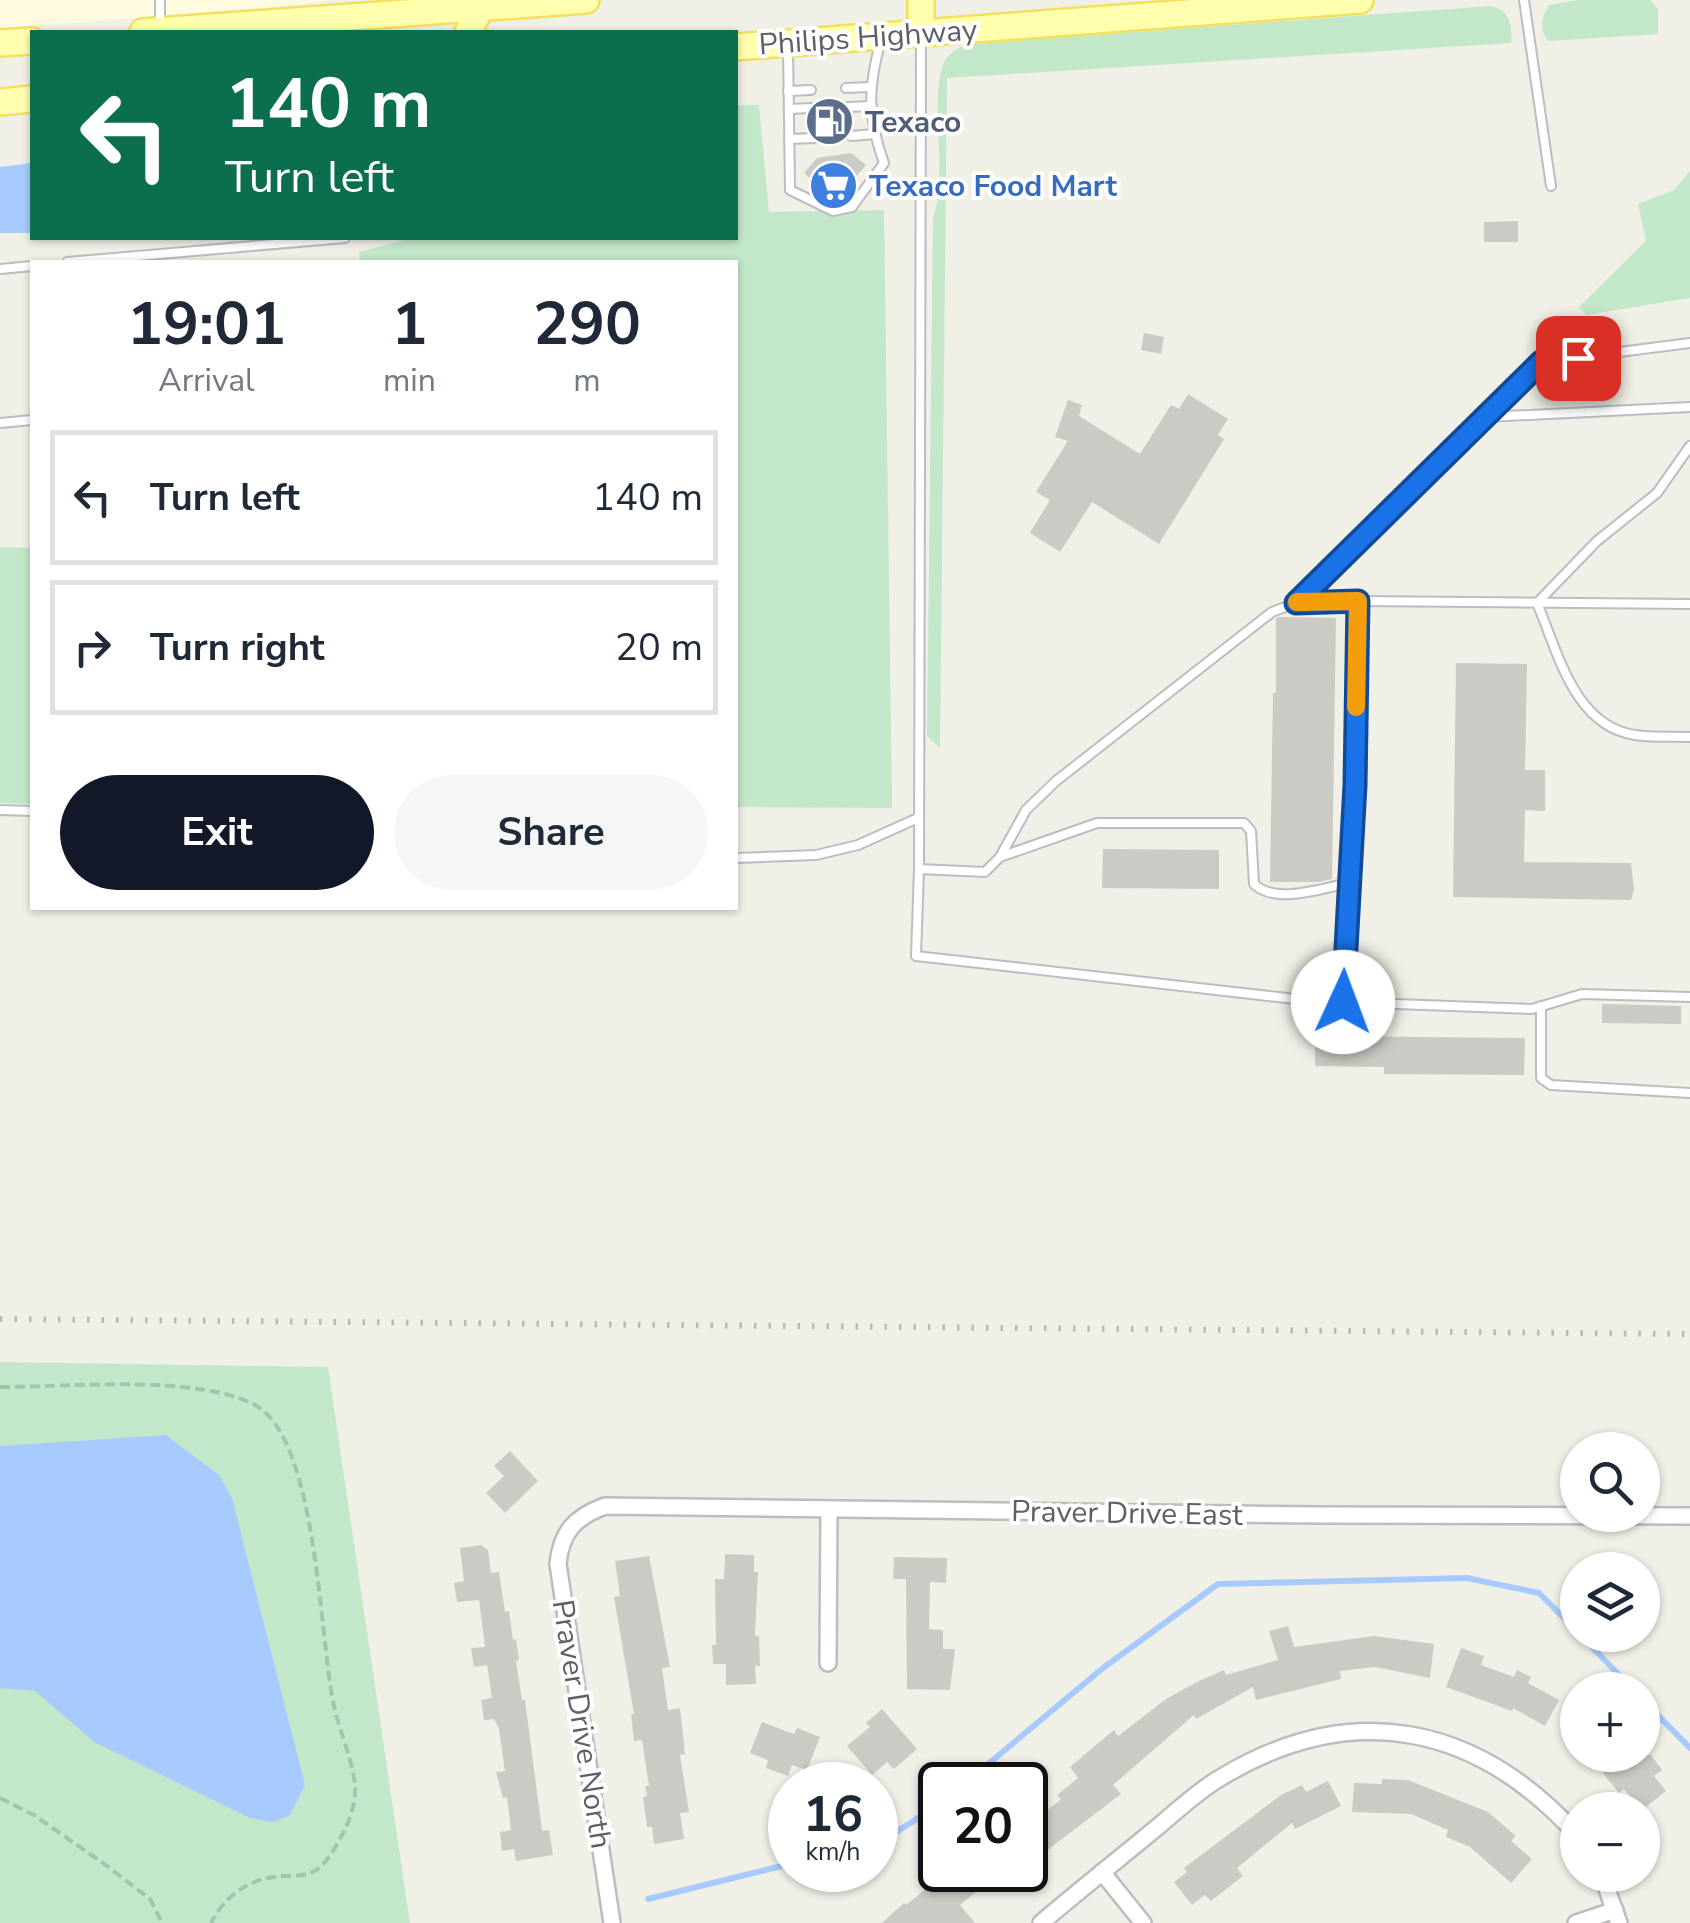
<!DOCTYPE html>
<meta charset="utf-8">
<style>
:root{--surface:#fff;--page:#f6f6f7;--text:#1f2937;--muted:#747a83;--line:#e0e1e3;--accent:#111827}
body{margin:0;font-family:"Nunito Sans",sans-serif;background:var(--page);color:var(--text);height:100vh;display:flex;flex-direction:column;font-size:38px;white-space:nowrap}
*{box-sizing:border-box;margin:0}
p{font-size:32px;color:var(--muted)}
.icon{flex:none;width:55px;height:55px;fill:none;stroke:currentColor;stroke-width:2;stroke-linecap:round;stroke-linejoin:round}
.map{position:relative;flex:1;overflow:hidden}
.side{position:absolute;left:30px;top:260px;width:708px;height:650px;display:flex;flex-direction:column;background:var(--surface);border-radius:0px;box-shadow:0 2px 8px #0004}
.side>*{flex:none}
.hud{position:absolute;left:30px;top:30px;width:708px;height:210px;border-radius:0px;box-shadow:0 2px 8px #0004;background:#0b6e4f;color:#fff;overflow:hidden}
.fabs{position:absolute;left:1560px;top:1432px;display:grid;gap:20px}
.fabs a{display:grid;place-items:center;width:100px;height:100px;border-radius:50%;background:var(--surface);box-shadow:0 2px 8px #0004;font-size:50px}
.speed{position:absolute;left:768px;top:1762px;display:flex;gap:20px;font-size:50px;font-weight:700;text-align:center}
.speed>*{display:grid;place-content:center;width:130px;height:130px;border-radius:50%;background:var(--surface);box-shadow:0 2px 8px #0004;line-height:1}
.speed small{font-size:25px;font-weight:400}
.speed .limit{border:5px solid #111;border-radius:15px;background:#fff;color:#111}
.pin{position:absolute;display:grid;place-items:center;width:85px;height:85px;color:#fff;margin:-42px;border-radius:20px;box-shadow:0 5px 15px #0006}
.me{position:absolute;width:110px;margin:-55px;rotate:2deg;stroke-linejoin:round;filter:drop-shadow(0 0 8px #0008)}
.turn{display:flex;align-items:center;gap:35px;height:210px;padding:0 30px;font-size:45px}
.turn .icon{width:130px;height:130px;stroke-width:2.5}
.turn b{display:block;font-size:70px;line-height:85px}
.eta{display:flex;justify-content:space-evenly;align-items:center;height:170px;text-align:center}
.eta b{font-size:60px;font-weight:700;line-height:70px}
.primary-button{display:flex;gap:20px;margin-top:auto;padding:20px 30px}
.primary-button a{flex:1;height:115px;border-radius:60px;background:var(--accent);color:#fff;font-size:40px;font-weight:700;line-height:115px;text-align:center}
.primary-button a+a{background:var(--page);color:var(--text)}
ul{padding:0;list-style:none}
li{display:flex;align-items:center;gap:30px;height:135px;margin:0 20px 15px;padding:0 10px;border:5px solid var(--line);border-radius:0px}
li div{flex:1}
li b{display:block;font-size:38px}
li em{font-style:normal}
.map>svg:first-child{display:block}
</style>
<div class="map">
<svg width="1690" height="1923" viewBox="0 0 1690 1923">
<rect width="100%" height="100%" fill="#f0f0e7"/>
<!-- commercial -->
<path fill="#fefbde" d="M 0,0 L 332,0 L 240,11 L 0,28 Z"/>
<!-- green -->
<g fill="#c3e7c9">
<path d="M 1577,0 L 1651,0 L 1658,10 L 1658,34 L 1549,41 C 1538,31 1542,16 1549,5 Z"/>
<path d="M 1491,6 C 1510,10 1513,26 1511,43 L 947,78 L 940,748 L 927,736 L 933,219 C 948,171 931,119 941,71 C 944,57 954,49 967,44 Z"/>
<path d="M 735,105 L 759,105 L 769,212 L 884,210 L 892,808 L 735,807 L 735,262 L 360,262 L 359,252 L 413,238 L 735,238 Z"/>
<path d="M 1690,171 L 1690,298 L 1586,315 L 1579,307 L 1646,241 L 1638,204 L 1674,190 Z"/>
<path d="M 0,547 L 32,548 L 32,804 L 0,803 Z"/>
<path d="M 0,1362 L 328,1367 L 410,1923 L 0,1923 Z"/>
</g>
<!-- water -->
<g fill="#a8cbff">
<path d="M 32,163 L 32,233 L 0,233 L 0,167 Z"/>
<path d="M 166,1435 L 219,1475 L 232,1498 L 305,1785 L 290,1815 L 273,1822 L 250,1818 L 94,1742 L 35,1691 L 0,1688 L 0,1446 Z"/>
</g>
<g fill="none" stroke-linecap="round" stroke-linejoin="round">
<!-- stream -->
<g stroke="#a8cbff" stroke-width="6">
<path d="M 1580,1635 L 1634,1690"/>
<path d="M 1642,1699 L 1690,1748"/>
<path d="M 963,1785 L 1103,1668 L 1218,1584 L 1467,1578 L 1539,1593 L 1578,1632"/>
<path d="M 875,1840 L 890,1836 L 940,1804"/>
<path d="M 648,1899 L 790,1864"/>
</g>
</g>
<!-- building -->
<g fill="#cccac4">
<path d="M 851,153 L 866,165 L 836,200 L 804,173 L 817,158 Z"/>
<path d="M 1518,221 L 1518,242 L 1484,242 L 1484,222 Z"/>
<path d="M 1144,333 L 1164,337 L 1161,354 L 1141,350 Z"/>
<path d="M 1188,394 L 1228,419 L 1218,435 L 1224,439 L 1159,544 L 1092,502 L 1060,552 L 1030,533 L 1050,500 L 1036,492 L 1068,441 L 1055,437 L 1068,400 L 1082,405 L 1079,416 L 1140,454 L 1171,405 L 1179,409 Z"/>
<path d="M 1279,617 L 1336,618 L 1332,879 L 1318,882 L 1270,882 L 1273,693 L 1276,693 L 1276,618 Z"/>
<path d="M 1456,663 L 1527,664 L 1525,770 L 1545,770 L 1545,811 L 1525,810 L 1524,862 L 1631,863 L 1634,889 L 1631,900 L 1453,897 Z"/>
<path d="M 1103,849 L 1219,850 L 1219,889 L 1102,888 Z"/>
<path d="M 1602,1004 L 1681,1006 L 1681,1024 L 1602,1023 Z"/>
<path d="M 1315,1036 L 1525,1038 L 1524,1075 L 1384,1074 L 1384,1067 L 1315,1066 Z"/>
<path d="M 510,1451 L 538,1481 L 505,1513 L 486,1493 L 504,1476 L 494,1466 Z"/>
<path d="M 481,1545 L 488,1550 L 491,1573 L 499,1572 L 505,1612 L 509,1611 L 513,1640 L 516,1639 L 519,1660 L 516,1661 L 522,1700 L 525,1700 L 542,1831 L 549,1830 L 553,1855 L 516,1861 L 514,1849 L 502,1851 L 500,1832 L 511,1830 L 507,1797 L 503,1798 L 496,1772 L 505,1771 L 499,1729 L 494,1719 L 484,1720 L 481,1700 L 492,1698 L 487,1665 L 474,1667 L 471,1648 L 485,1647 L 479,1600 L 457,1602 L 454,1583 L 464,1581 L 460,1548 Z"/>
<path d="M 725,1554 L 754,1555 L 754,1572 L 758,1572 L 755,1636 L 759,1636 L 760,1666 L 755,1666 L 756,1684 L 726,1685 L 726,1664 L 713,1664 L 712,1645 L 716,1645 L 715,1579 L 724,1579 Z"/>
<path d="M 649,1556 L 670,1667 L 662,1668 L 668,1710 L 680,1708 L 685,1754 L 680,1755 L 689,1812 L 680,1813 L 684,1839 L 654,1844 L 652,1827 L 647,1827 L 643,1797 L 647,1796 L 645,1786 L 649,1786 L 642,1740 L 634,1741 L 631,1714 L 634,1714 L 614,1597 L 620,1596 L 615,1561 Z"/>
<path d="M 894,1557 L 947,1558 L 946,1583 L 930,1582 L 929,1629 L 943,1630 L 943,1649 L 955,1649 L 950,1690 L 907,1689 L 906,1579 L 893,1579 Z"/>
<path d="M 1288,1626 L 1294,1647 L 1374,1636 L 1434,1644 L 1430,1678 L 1375,1667 L 1340,1671 L 1341,1679 L 1256,1700 L 1253,1687 L 1196,1719 L 1194,1715 L 1113,1785 L 1121,1794 L 1041,1855 L 1044,1859 L 1025,1874 L 1025,1829 L 1061,1799 L 1057,1795 L 1078,1778 L 1070,1767 L 1114,1730 L 1118,1736 L 1166,1699 L 1199,1681 L 1224,1670 L 1226,1675 L 1278,1660 L 1269,1631 Z"/>
<path d="M 1461,1648 L 1484,1656 L 1481,1665 L 1514,1677 L 1517,1670 L 1531,1677 L 1528,1683 L 1559,1700 L 1545,1726 L 1513,1708 L 1512,1711 L 1446,1687 Z"/>
<path d="M 882,1709 L 917,1749 L 894,1769 L 887,1762 L 872,1775 L 847,1746 L 870,1727 L 866,1723 Z"/>
<path d="M 762,1722 L 794,1734 L 797,1728 L 820,1737 L 807,1770 L 792,1765 L 788,1776 L 766,1768 L 768,1760 L 750,1753 Z"/>
<path d="M 1626,1755 L 1651,1755 L 1662,1770 L 1654,1776 L 1666,1791 L 1642,1810 L 1624,1789 L 1619,1793 L 1603,1773 Z"/>
<path d="M 1382,1779 L 1408,1780 L 1488,1812 L 1516,1836 L 1511,1841 L 1532,1859 L 1511,1883 L 1470,1847 L 1446,1837 L 1448,1830 L 1411,1814 L 1352,1812 L 1354,1783 L 1382,1784 Z"/>
<path d="M 1328,1781 L 1341,1806 L 1295,1829 L 1292,1823 L 1237,1868 L 1243,1876 L 1211,1901 L 1205,1895 L 1192,1905 L 1174,1882 L 1187,1872 L 1184,1868 L 1281,1795 L 1302,1785 L 1306,1792 Z"/>
<path d="M 949,1870 L 1002,1870 L 960,1905 L 975,1923 L 882,1923 L 904,1903 L 906,1905 Z"/>
</g>
<g fill="none" stroke-linecap="round" stroke-linejoin="round">
<defs>
<g id="service">
<path d="M 160,0 L 160,27"/>
<path d="M 1524,0 L 1551,186"/>
<path d="M 921,37 L 919,869 L 916,956 L 1313,1001 L 1532,1009 L 1582,994 L 1690,997"/>
<path d="M 788,47 L 790,190 L 833,211 L 852,207 L 884,163 C 867,116 868,87 881,40"/>
<path d="M 846,88 L 870,87"/>
<path d="M 788,91 L 811,90"/>
<path d="M 848,107 L 872,106"/>
<path d="M 789,109 L 812,108"/>
<path d="M 851,136 L 875,134"/>
<path d="M 789,139 L 815,138"/>
<path d="M 67,262 L 345,238"/>
<path d="M 0,269 L 32,266"/>
<path d="M 1486,417 L 1690,407"/>
<path d="M 0,423 L 32,420"/>
<path d="M 1358,601 L 1690,604"/>
<path d="M 1296,603 L 1541,362 L 1690,343"/>
<path d="M 1537,603 C 1558,652 1574,726 1635,735 C 1653,738 1672,736 1690,737"/>
<path d="M 1537,603 L 1597,541 L 1657,493 L 1690,446"/>
<path d="M 0,810 L 32,811"/>
<path d="M 1000,857 L 1097,823 L 1244,823 L 1251,831 L 1254,884 C 1276,905 1322,888 1350,883"/>
<path d="M 735,858 L 816,855 L 858,845 L 918,818"/>
<path d="M 919,869 L 985,872 L 1000,857 L 1026,810 L 1056,781 L 1272,612 L 1296,603 L 1358,601 L 1355,785 L 1343,1002"/>
<path d="M 1541,1006 L 1541,1078 L 1551,1085 L 1690,1093"/>
</g>
<g id="minor">
<path d="M 828,1663 L 829,1509"/>
<path d="M 1102,1872 L 1143,1923"/>
<path d="M 1602,1875 L 1619,1923"/>
<path d="M 612,1923 L 558,1564 C 561,1532 575,1517 605,1506 L 1319,1515 L 1690,1516"/>
<path d="M 1041,1923 C 1080,1890 1120,1858 1160,1825 C 1179,1809 1198,1791 1220,1778 C 1352,1698 1477,1724 1578,1836"/>
<path d="M 1576,1923 L 1615,1910"/>
</g>
<g id="primary">
<path d="M 921,0 L 921,33"/>
<path d="M 143,32 L 586,0"/>
<path d="M 468,32 L 482,6 L 481,0"/>
<path d="M 0,43 L 32,41"/>
<path d="M 735,47 L 1360,0"/>
<path d="M 0,102 L 32,99"/>
</g>
</defs>
<!-- service casing -->
<use href="#service" stroke="#bbbdc2" stroke-width="12"/>
<!-- minor casing -->
<use href="#minor" stroke="#bbbdc2" stroke-width="20"/>
<!-- primary casing -->
<use href="#primary" stroke="#f2e05e" stroke-width="30"/>
<!-- path -->
<g stroke="#9cc8b0" stroke-width="4" stroke-dasharray="10 5" stroke-linecap="butt">
<path d="M 0,1387 C 69,1387 196,1374 255,1405 C 318,1439 319,1638 334,1706 C 339,1731 357,1770 355,1794 C 354,1809 348,1824 341,1837 C 336,1847 327,1862 319,1868 C 310,1876 294,1876 283,1876 C 250,1878 226,1894 211,1923"/>
<path d="M 0,1798 L 34,1815 L 103,1863 L 150,1899 L 162,1923"/>
</g>
<!-- service -->
<use href="#service" stroke="#fff" stroke-width="8"/>
<!-- minor -->
<use href="#minor" stroke="#fff" stroke-width="15"/>
<!-- primary -->
<use href="#primary" stroke="#ffffad" stroke-width="25"/>
<!-- rail -->
<path stroke="#b9b9ba" stroke-width="6" stroke-dasharray="2.5 12" stroke-linecap="butt" d="M 0,1319 L 1690,1334"/>
</g>
<g fill="none" stroke-linecap="round" stroke-linejoin="round">
<defs>
<path id="route" d="M 1343,1002 L 1355,785 L 1358,601 L 1296,603 L 1541,362 L 1578,358"/>
</defs>
<!-- route casing -->
<use href="#route" stroke="#114b97" stroke-width="25"/>
<!-- route -->
<use href="#route" stroke="#1a73e8" stroke-width="18"/>
<!-- slow -->
<path stroke="#f59e0b" stroke-width="18" d="M 1297,602 L 1358,601 L 1356,707"/>
</g>
<!-- icons -->
<defs>
<symbol id="fuel-disc" viewBox="-11 -11 22 22"><circle r="9.5" fill="#5c6f8a" stroke="#fff"/><path d="M-5.5-6h7V0h2V4h1.3V-2.5L3-4.5l.8-.8L6-3V5H2.5V1h-1V6h-7ZM-4.2-4.7v3.2H.2V-4.7Z" fill="#fff"/></symbol>
<symbol id="supermarket-disc" viewBox="-11 -11 22 22"><circle r="9.5" fill="#3f7fe0" stroke="#fff"/><path d="M-6-5.5h2.5l.6 2H6L4.5 2H-2.5L-4.4-4H-6ZM-1.5 3.2a1.3 1.3 0 1 0 .1 0ZM3 3.2a1.3 1.3 0 1 0 .1 0Z" fill="#fff"/></symbol>
</defs>
<g fill-rule="evenodd">
<use href="#fuel-disc" x="802" y="94" width="55" height="55"/>
<use href="#supermarket-disc" x="806" y="158" width="55" height="55"/>
</g>
<g text-anchor="middle" stroke-width="8" stroke-linejoin="round" paint-order="stroke">
<!-- street labels -->
<g font-size="30" fill="#5e6067" stroke="#fff">
<text transform="translate(868 37) rotate(-4)" y="10">Philips Highway</text>
<text transform="translate(1127 1513) rotate(1)" y="10">Praver Drive East</text>
<text transform="translate(582 1724) rotate(81)" y="10">Praver Drive North</text>
</g>
<!-- service labels -->
<g font-size="30" font-weight="bold" fill="#4e5e75" stroke="#fff" text-anchor="start">
<text x="865" y="132">Texaco</text>
</g>
<!-- shop labels -->
<g font-size="30" font-weight="bold" fill="#366cbe" stroke="#fff" text-anchor="start">
<text x="869" y="196">Texaco Food Mart</text>
</g>
</g>
</svg>
<div class="fabs">
<a><svg class="icon" aria-label="search" viewBox="0 0 24 24"><circle cx="10" cy="10" r="6"/><path d="M15 15l6 6"/></svg></a>
<a><svg class="icon" aria-label="layers" viewBox="0 0 24 24"><path d="M12 4l9 5-9 5-9-5zM3 14l9 5 9-5"/></svg></a>
<a>+</a>
<a>−</a>
</div>
<div class="speed"><div>16<small>km/h</small></div><div class="limit">20</div></div>
<div class="pin" style="left:1578px;top:358px;background:#d93025"><svg class="icon" aria-label="arrive" viewBox="0 0 24 24"><path d="M6 21V4h12l-3 4 3 4H6"/></svg></div>
<svg class="me" style="left:1343px;top:1002px" viewBox="-20 -20 40 40"><circle r="19" fill="#fff"/><path d="M0-13L10 11 0 6-10 11z" fill="#1a73e8"/></svg>
<div class="hud">
<div class="turn"><svg class="icon" aria-label="left" viewBox="0 0 24 24"><path d="M17 20v-9H6M10 6l-5 5 5 5"/></svg><div><b>140 m</b>Turn left</div></div>
</div>
<section class="side">
<div class="eta">
<div><b>19:01</b><p>Arrival</p></div>
<div><b>1</b><p>min</p></div>
<div><b>290</b><p>m</p></div>
</div>
<ul>
<li><svg class="icon" aria-label="left" viewBox="0 0 24 24"><path d="M17 20v-9H6M10 6l-5 5 5 5"/></svg><div><b>Turn left</b></div><em>140 m</em></li>
<li><svg class="icon" aria-label="right" viewBox="0 0 24 24"><path d="M7 20v-9h11M14 6l5 5-5 5"/></svg><div><b>Turn right</b></div><em>20 m</em></li>
</ul>
<div class="primary-button"><a>Exit</a><a>Share</a></div>
</section>
</div>
